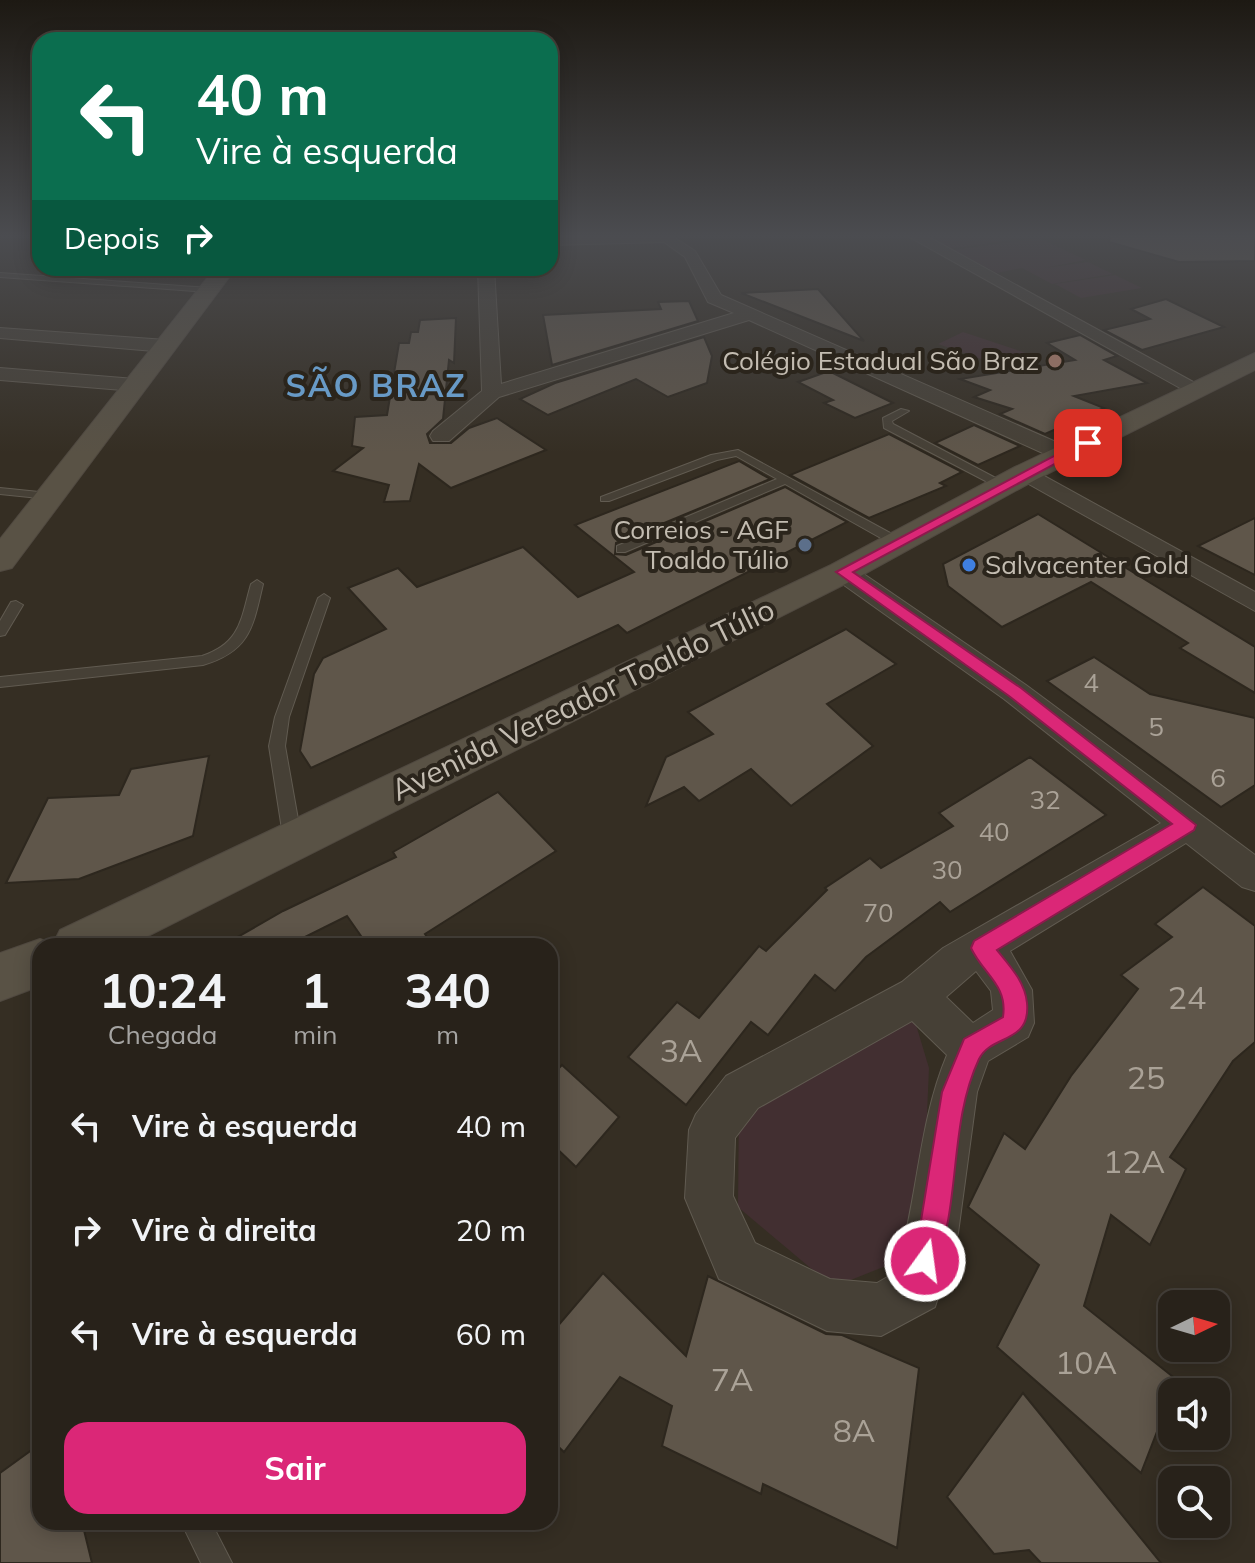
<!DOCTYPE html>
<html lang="pt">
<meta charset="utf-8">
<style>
:root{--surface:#28221a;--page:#302a23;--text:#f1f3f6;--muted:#a5a4a2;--line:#443f39;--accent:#db2777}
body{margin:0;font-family:Mulish,sans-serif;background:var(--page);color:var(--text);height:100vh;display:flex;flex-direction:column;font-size:30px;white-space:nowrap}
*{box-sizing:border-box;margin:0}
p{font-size:26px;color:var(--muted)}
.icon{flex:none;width:44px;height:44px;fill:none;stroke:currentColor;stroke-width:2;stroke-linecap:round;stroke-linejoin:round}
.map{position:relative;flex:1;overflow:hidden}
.side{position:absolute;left:32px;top:938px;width:526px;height:592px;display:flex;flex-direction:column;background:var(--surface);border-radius:24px;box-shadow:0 4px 20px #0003,0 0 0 2px var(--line)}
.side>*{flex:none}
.top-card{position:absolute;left:32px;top:32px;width:526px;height:244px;border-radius:24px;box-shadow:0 4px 20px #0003,0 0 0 2px var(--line);background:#0b6e4f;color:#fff;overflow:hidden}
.needle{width:52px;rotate:85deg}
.controls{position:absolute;left:1158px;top:1290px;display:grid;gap:16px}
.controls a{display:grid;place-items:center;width:72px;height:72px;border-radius:16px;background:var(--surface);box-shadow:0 4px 20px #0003,0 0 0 2px var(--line);font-size:40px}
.pin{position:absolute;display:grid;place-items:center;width:68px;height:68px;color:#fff;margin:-34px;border-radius:16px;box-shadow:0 4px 12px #0006}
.me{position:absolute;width:88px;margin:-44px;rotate:14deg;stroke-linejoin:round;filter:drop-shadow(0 0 6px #0008)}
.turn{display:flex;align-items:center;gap:28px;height:168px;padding:0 32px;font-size:36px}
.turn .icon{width:104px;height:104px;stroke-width:2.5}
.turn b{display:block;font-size:56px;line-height:68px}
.then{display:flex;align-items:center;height:76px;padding:0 32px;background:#0003;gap:16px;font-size:30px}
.eta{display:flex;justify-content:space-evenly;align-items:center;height:136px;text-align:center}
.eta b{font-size:48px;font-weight:700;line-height:56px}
.action{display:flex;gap:16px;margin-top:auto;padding:16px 32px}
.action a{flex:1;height:92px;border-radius:24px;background:var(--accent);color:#fff;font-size:32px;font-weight:700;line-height:92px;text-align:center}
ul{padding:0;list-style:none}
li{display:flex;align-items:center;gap:24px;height:104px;padding:0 32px}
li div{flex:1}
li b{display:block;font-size:30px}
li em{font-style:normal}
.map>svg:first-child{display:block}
</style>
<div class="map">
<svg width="1255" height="1563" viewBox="0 0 1255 1563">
<rect width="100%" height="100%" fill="#352e23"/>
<!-- green -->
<g fill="#422f31">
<path d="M 928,234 L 1030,234 L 1025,238 L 949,249 Z"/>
<path d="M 1039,238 L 1086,260 L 1044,268 L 1088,262 L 1113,274 L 1052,284 L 1022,268 L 997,273 L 953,250 Z"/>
<path d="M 1115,275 L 1142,288 L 1081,298 L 1055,284 Z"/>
<path d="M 963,332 L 1032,355 L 1007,368 L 938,344 Z"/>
<path d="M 911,1008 L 929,1068 L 921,1252 L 833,1287 L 738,1207 L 739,1104 Z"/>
</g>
<!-- building -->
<g fill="#5f564a" stroke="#2d271e" stroke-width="2">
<path d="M 1110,234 L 1255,234 L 1255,261 L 1179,262 L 1109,242 Z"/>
<path d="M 818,289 L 864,341 L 741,293 Z"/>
<path d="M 1166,299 L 1224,327 L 1142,350 L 1104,330 L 1150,319 L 1131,309 Z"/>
<path d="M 689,301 L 698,321 L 552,365 L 543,315 L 661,309 L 658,302 Z"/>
<path d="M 456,318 L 454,363 L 449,360 L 443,419 L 427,434 L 430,443 L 451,443 L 469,428 L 497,418 L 546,450 L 451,488 L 419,464 L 410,501 L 384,502 L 389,485 L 333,471 L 363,448 L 352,446 L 355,417 L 387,415 L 399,343 L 409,343 L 411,332 L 418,332 L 420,320 Z"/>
<path d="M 1080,335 L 1117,356 L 1104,360 L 1147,383 L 1074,396 L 1104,408 L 1045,434 L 1000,414 L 1012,409 L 974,397 L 990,390 L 960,379 L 1075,360 L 1047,343 Z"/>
<path d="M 704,337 L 712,356 L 707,383 L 668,397 L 636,379 L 548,415 L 520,399 L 555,383 Z"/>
<path d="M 829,371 L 893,403 L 855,418 L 824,403 L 833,400 L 798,382 Z"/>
<path d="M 974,425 L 1020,446 L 978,465 L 935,443 Z"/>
<path d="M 889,434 L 962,472 L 940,483 L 946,486 L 869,518 L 790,475 Z"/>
<path d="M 739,461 L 770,479 L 616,543 L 615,554 L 626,555 L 785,487 L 847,522 L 627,633 L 618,625 L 311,768 L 300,751 L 314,674 L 323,658 L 386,629 L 348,588 L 398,568 L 417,587 L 523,547 L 578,597 L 634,572 L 575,525 Z"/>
<path d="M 1038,514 L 1255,647 L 1255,693 L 1180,648 L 1188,643 L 1091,582 L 1002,627 L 948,586 L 943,564 Z"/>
<path d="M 1255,518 L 1255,575 L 1198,546 Z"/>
<path d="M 846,629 L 896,664 L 827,704 L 873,746 L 791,806 L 751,769 L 699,801 L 684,787 L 646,806 L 666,757 L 713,734 L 688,712 Z"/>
<path d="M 1094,657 L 1150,694 L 1255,718 L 1255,785 L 1221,807 L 1047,681 Z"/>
<path d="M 209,756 L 193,836 L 79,879 L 6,883 L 48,798 L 119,795 L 131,769 Z"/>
<path d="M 1030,757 L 1106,815 L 950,912 L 940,902 L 866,957 L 835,991 L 815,975 L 768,1035 L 751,1022 L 686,1105 L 628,1057 L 677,1002 L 699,1018 L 759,946 L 766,951 L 827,890 L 825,888 L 870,858 L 881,868 L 953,826 L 939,813 Z"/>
<path d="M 498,792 L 556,851 L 425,934 L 433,946 L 368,946 L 347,916 L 287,946 L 222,946 L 283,911 L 396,857 L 393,852 Z"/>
<path d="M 1203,887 L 1255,926 L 1255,1042 L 1233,1061 L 1170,1157 L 1186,1169 L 1150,1245 L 1111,1215 L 1084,1306 L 1177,1380 L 1141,1473 L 997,1347 L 1039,1265 L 968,1207 L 1004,1133 L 1025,1149 L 1071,1076 L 1138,989 L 1121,975 L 1172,937 L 1155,924 Z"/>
<path d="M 562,1065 L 619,1117 L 576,1167 L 550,1142 L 550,1077 Z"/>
<path d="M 603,1273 L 686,1356 L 708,1276 L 826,1334 L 842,1335 L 919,1368 L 897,1548 L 763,1484 L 761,1494 L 662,1446 L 672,1406 L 620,1377 L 564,1452 L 550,1439 L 550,1335 Z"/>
<path d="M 1023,1393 L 1161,1563 L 1041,1563 L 1029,1550 L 994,1554 L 947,1497 Z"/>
<path d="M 40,1444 L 40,1522 L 82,1522 L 92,1563 L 0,1563 L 0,1473 Z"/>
</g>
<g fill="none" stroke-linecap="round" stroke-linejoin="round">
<defs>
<g id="lane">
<path d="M 0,273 L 209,288 L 213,290 L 209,292 L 0,277 Z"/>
<path d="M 901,409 L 909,411 L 892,421 L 893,424 L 1007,484 L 1007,488 L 999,488 L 884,428 L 883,418 Z"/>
<path d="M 738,450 L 903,540 L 905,543 L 899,547 L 895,546 L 785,484 L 625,552 L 617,552 L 617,546 L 777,479 L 736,456 L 717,460 L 609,501 L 601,501 L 601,497 L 711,455 Z"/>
<path d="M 0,488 L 49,493 L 55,496 L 49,499 L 0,494 Z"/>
<path d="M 257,580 L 263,584 C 253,627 250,651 203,665 L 0,687 L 0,677 L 202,656 C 241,643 241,619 251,584 Z"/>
<path d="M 324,594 L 330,598 L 289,717 L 285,746 L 302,842 L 299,847 L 287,847 L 284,842 L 269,746 L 275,717 L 318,598 Z"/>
<path d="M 16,601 L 23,605 L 5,635 L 0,636 L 0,621 L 11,602 Z"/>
<path d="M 181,1522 L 211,1522 L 232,1563 L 201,1563 Z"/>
</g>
<g id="street">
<path d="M 669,234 L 695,251 L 721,295 L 1072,449 L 1075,454 L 1064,461 L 1056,459 L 749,320 L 499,397 L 449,441 L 433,441 L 430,436 L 433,431 L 482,391 L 478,268 L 494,268 L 501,384 L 734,313 L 708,302 L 685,257 L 664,242 L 550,245 L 550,237 Z"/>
<path d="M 904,234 L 923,234 L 1206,389 L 1203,393 L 1189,393 Z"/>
<path d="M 0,328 L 166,340 L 175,346 L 166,352 L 0,338 Z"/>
<path d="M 0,368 L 135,379 L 145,385 L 135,391 L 0,380 Z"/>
<path d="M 1026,466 L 1255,592 L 1255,611 L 1018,478 L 1014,473 L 1018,468 Z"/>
<path d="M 843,564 L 852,566 L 1026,685 L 1255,855 L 1255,891 L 1242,887 L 1186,843 L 1010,951 L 1032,990 L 1034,1023 L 1028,1037 L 988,1061 L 977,1092 L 958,1233 L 935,1307 L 881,1336 L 827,1331 L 719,1279 L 685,1198 L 689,1130 L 696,1114 L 726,1076 L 902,982 L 943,948 L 1161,823 L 1004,699 L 834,578 L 830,572 L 834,566 ZM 976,971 L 991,991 L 993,1010 L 973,1023 L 946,997 ZM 912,1021 L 947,1055 C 918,1124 918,1200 896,1272 L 877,1283 L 830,1279 L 755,1243 L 733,1196 L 735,1138 L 758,1108 Z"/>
</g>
<g id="secondary">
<path d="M 215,268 L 236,268 L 12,568 L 0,571 L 0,539 Z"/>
<path d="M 1255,353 L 1255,370 L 1037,479 L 855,579 L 128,946 L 40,946 L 40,986 L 0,1001 L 0,953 L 40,939 L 53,944 L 60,930 L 831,565 L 1015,467 Z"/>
</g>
</defs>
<!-- lane casing -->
<use href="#lane" stroke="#615b51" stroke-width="2"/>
<!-- street casing -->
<use href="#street" stroke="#615b51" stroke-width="2"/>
<!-- secondary casing -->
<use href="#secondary" stroke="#504940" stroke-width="2"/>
<!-- lane -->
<use href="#lane" fill="#464036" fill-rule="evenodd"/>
<!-- street -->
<use href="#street" fill="#464036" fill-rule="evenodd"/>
<!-- secondary -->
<use href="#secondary" fill="#595245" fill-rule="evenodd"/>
</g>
<!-- sky -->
<linearGradient id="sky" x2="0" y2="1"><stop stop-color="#1d1913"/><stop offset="0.52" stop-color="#4b4c50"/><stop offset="1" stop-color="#4b4c50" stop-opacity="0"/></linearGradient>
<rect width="1255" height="453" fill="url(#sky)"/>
<!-- route -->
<path fill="#db2777" stroke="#8e194d" stroke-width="2" d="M 1084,440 L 1094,443 L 853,572 L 1021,688 L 1196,825 L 1194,830 L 997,950 C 1010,966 1025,982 1027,1003 C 1031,1044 991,1034 979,1059 C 948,1125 962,1203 934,1270 L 925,1274 L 915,1270 L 911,1261 L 919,1233 L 942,1092 L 964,1039 L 1003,1017 C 1008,985 983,974 971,948 L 974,941 L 1172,824 L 1009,696 L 836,572 Z"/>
<!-- markers -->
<circle fill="#8d6e63" stroke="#2b251c" stroke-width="3" cx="1055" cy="361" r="8"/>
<circle fill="#5c6f8a" stroke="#2b251c" stroke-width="3" cx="805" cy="545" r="8"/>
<circle fill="#3f7fe0" stroke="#2b251c" stroke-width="3" cx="969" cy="565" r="8"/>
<g text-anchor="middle" stroke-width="8" stroke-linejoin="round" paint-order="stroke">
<!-- far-poi labels -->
<g font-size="26" fill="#c3bcb1" stroke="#2b251c" text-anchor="end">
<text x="1039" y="370">Colégio Estadual São Braz</text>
<text x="789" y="539">Correios - AGF<tspan x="789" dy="30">Toaldo Túlio</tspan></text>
<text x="985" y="574" text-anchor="start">Salvacenter Gold</text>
</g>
<!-- number labels -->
<g font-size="26" fill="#aaa297">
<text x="1091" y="692">4</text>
<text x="1156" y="736">5</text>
<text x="1218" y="787">6</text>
<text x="1045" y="809">32</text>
<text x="994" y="841">40</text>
<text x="947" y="879">30</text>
<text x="878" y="922">70</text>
</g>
<!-- street labels -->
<g font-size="30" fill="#c3bcb1" stroke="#2b251c">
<text transform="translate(583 700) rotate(-26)" y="10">Avenida Vereador Toaldo Túlio</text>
</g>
<!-- far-district labels -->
<g font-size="32" font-weight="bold" letter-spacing="2" fill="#689ac6" stroke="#2b251c">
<text x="376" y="397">SÃO BRAZ</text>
</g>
<!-- near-number labels -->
<g font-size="32" fill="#aaa297">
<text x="1187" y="1009">24</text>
<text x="681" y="1062">3A</text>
<text x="1146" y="1089">25</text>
<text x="1134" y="1173">12A</text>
<text x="1086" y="1374">10A</text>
<text x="732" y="1391">7A</text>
<text x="854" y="1442">8A</text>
</g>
</g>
</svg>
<div class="controls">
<a><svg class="needle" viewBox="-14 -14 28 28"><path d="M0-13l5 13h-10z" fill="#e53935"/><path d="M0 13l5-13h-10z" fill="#a5a4a2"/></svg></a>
<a><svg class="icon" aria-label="sound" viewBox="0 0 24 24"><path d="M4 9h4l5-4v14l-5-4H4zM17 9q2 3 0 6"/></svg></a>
<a><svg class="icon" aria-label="search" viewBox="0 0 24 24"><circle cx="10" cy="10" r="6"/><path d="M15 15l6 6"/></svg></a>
</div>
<div class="pin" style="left:1088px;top:443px;background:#d93025"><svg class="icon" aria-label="arrive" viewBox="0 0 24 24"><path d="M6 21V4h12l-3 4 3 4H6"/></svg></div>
<svg class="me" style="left:925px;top:1261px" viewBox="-20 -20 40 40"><circle r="17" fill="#db2777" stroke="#fff" stroke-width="3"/><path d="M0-11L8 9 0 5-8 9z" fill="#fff"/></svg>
<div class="top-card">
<div class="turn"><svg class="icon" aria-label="left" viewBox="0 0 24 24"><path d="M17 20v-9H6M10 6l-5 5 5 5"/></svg><div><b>40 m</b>Vire à esquerda</div></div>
<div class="then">Depois<svg class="icon" aria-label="right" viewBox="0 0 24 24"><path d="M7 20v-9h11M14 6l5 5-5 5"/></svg></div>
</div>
<section class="side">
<div class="eta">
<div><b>10:24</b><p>Chegada</p></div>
<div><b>1</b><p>min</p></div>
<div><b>340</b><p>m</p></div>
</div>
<ul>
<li><svg class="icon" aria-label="left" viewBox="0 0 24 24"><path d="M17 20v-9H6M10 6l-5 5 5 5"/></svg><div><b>Vire à esquerda</b></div><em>40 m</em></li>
<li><svg class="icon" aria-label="right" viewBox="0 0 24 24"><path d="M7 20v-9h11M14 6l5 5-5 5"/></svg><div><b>Vire à direita</b></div><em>20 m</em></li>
<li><svg class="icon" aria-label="left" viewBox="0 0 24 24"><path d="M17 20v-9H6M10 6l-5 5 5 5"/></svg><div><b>Vire à esquerda</b></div><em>60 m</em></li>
</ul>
<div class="action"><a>Sair</a></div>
</section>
</div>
